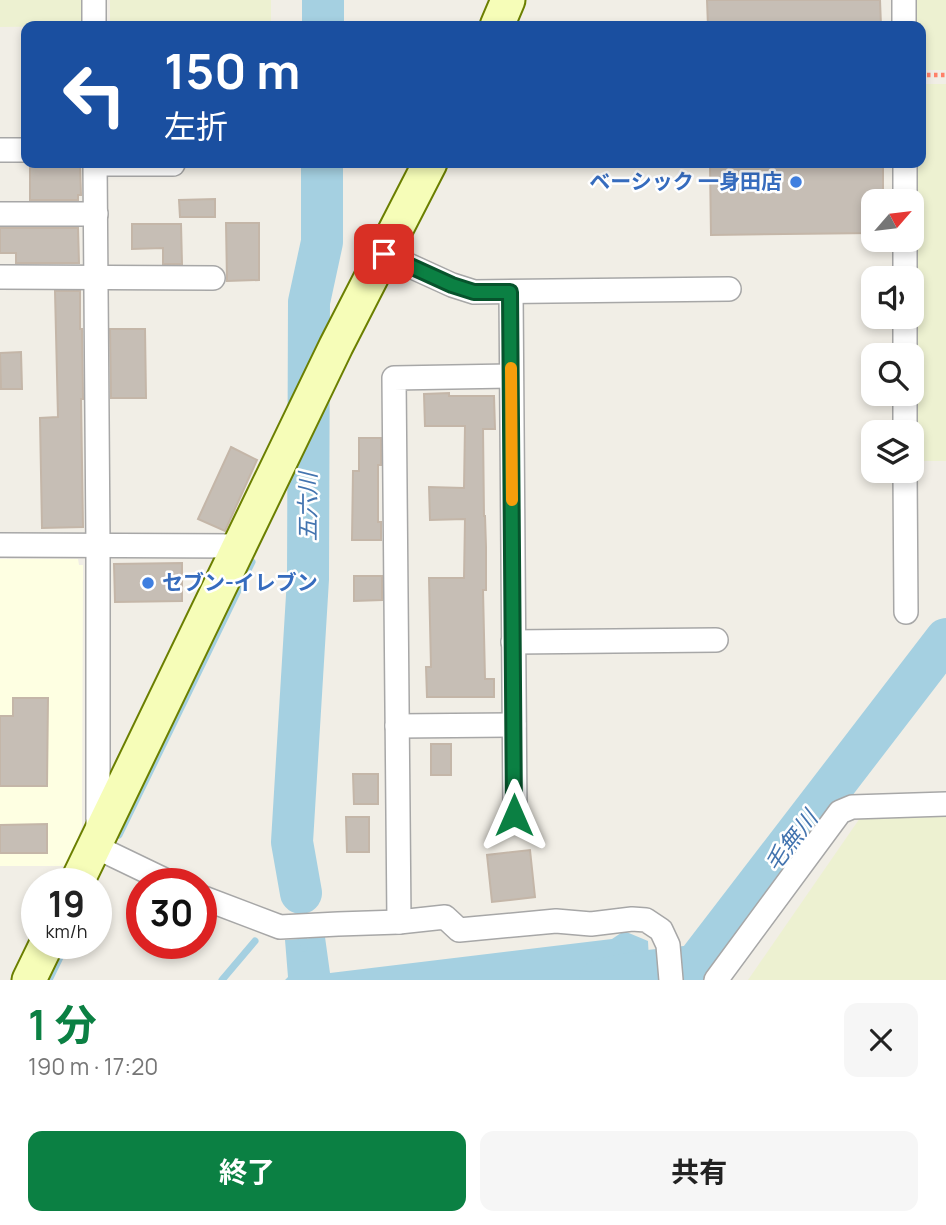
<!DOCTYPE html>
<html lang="ja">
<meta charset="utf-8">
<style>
:root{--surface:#fff;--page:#f6f6f6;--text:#222;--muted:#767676;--accent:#0b8043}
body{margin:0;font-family:Manrope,"Noto Sans JP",sans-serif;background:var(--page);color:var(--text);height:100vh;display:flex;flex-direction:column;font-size:26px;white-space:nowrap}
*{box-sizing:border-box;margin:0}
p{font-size:23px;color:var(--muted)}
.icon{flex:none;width:38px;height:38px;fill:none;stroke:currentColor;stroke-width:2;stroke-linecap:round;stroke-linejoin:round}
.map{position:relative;height:980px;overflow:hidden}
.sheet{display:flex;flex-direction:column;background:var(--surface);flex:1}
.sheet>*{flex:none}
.banner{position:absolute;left:21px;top:21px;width:905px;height:147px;border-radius:14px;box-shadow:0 4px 10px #0003;background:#1a4fa0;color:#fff;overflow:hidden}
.needle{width:46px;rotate:62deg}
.buttons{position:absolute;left:861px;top:189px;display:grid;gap:14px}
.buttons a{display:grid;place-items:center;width:63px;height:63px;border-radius:14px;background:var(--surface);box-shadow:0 4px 10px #0003;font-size:35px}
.speed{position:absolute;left:21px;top:868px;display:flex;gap:14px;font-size:35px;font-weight:700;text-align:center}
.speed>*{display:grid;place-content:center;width:91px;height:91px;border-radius:50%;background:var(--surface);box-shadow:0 4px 10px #0003;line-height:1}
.speed small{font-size:18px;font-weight:400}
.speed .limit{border:10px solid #d22;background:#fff;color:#111}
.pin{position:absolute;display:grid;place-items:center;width:60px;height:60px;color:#fff;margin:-30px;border-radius:14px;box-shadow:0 4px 10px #0006}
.me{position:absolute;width:77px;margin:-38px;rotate:0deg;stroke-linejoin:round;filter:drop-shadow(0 0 5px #0008)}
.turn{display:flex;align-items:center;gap:24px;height:147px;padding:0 28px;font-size:32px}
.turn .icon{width:91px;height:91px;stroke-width:2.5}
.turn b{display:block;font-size:49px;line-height:60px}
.round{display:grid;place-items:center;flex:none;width:74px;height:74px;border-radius:14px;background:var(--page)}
.summary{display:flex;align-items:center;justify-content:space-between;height:119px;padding:0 28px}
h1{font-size:42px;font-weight:700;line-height:52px;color:var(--accent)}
.primary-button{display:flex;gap:14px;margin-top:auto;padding:14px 28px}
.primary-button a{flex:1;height:80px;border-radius:14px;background:var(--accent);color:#fff;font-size:28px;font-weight:700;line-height:80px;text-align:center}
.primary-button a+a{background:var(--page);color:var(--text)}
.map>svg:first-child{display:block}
</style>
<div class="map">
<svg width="946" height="980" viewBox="0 0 946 980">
<rect width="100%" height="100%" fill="#f1eee6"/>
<!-- education -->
<path fill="#feffe2" d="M 0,559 L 78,559 L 79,565 L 83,565 L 82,826 L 78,837 L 81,839 L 69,866 L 0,866 Z"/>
<!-- farmland -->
<g fill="#edf1d1">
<path d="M 0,0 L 81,0 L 81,26 L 0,27 Z"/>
<rect x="110" y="0" width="161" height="26"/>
<path d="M 915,0 L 946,0 L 946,70 L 921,70 L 920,26 L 915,26 Z"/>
<path d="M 921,84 L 946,84 L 946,461 L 915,461 L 915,163 L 920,163 Z"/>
<path d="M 946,816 L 946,980 L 748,980 L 860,818 Z"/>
</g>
<!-- water -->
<path fill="#a5d0e1" d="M 624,931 L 648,941 L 650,980 L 285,980 L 288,977 L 285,940 L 325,937 L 330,973 L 612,939 Z"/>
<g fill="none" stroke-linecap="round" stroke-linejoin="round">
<!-- stream -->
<g stroke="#a5d0e1" stroke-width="7">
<path d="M 119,835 L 252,562"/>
<path d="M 301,893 L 304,948"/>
<path d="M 49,980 L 67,943"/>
<path d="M 222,980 L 255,941"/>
</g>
<!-- river -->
<g stroke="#a5d0e1" stroke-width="42">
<path d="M 323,26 L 323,0"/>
<path d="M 301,893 L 292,842 L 308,579 L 309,302 L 322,242 L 322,163"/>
<path d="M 600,980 L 640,972 L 695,966 L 946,639"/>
</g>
</g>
<!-- building -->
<g fill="#c6beb5" stroke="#c4b6a8" stroke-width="2">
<path d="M 707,0 L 880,0 L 881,26 L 708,26 Z"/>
<path d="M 30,163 L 80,163 L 81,195 L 78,195 L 78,200 L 30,200 Z"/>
<path d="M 710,163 L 883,163 L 883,201 L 873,201 L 873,233 L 711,235 Z"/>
<path d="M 215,199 L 215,217 L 180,217 L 179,200 Z"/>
<path d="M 226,223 L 259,223 L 259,280 L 227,281 Z"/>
<path d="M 132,224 L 181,224 L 182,264 L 163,264 L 163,248 L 132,249 Z"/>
<path d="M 0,228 L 78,228 L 79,263 L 16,263 L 16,253 L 0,253 Z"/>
<path d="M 55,291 L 80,291 L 80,329 L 82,329 L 83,399 L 81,399 L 83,527 L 42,528 L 40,418 L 58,417 Z"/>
<path d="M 110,329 L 145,329 L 146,398 L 111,398 Z"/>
<path d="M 21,352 L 22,389 L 1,389 L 0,353 Z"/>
<path d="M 449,393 L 449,396 L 494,396 L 495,429 L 483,429 L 484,516 L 485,516 L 486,547 L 486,590 L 483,590 L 485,679 L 494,679 L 494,697 L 427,697 L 426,667 L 431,667 L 429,578 L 464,578 L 465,519 L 430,520 L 429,487 L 464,488 L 465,426 L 425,426 L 424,394 Z"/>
<path d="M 359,438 L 381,438 L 381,465 L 378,465 L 378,522 L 381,522 L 381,540 L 352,540 L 353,471 L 359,471 Z"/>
<path d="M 231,447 L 257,460 L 225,531 L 198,519 Z"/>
<path d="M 182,563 L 182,601 L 115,602 L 114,564 Z"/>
<path d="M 354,576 L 382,576 L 382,600 L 354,601 Z"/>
<path d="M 13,698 L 48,698 L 47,786 L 0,786 L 0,716 L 13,716 Z"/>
<rect x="431" y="744" width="20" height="31"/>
<path d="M 353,774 L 378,774 L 378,804 L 354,804 Z"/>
<path d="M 346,817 L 369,817 L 369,852 L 347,852 Z"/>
<path d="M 47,824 L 47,853 L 0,853 L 0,825 Z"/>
<path d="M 530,850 L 535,897 L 492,902 L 487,855 Z"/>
</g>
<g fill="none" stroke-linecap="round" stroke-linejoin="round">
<defs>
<g id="street">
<path d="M 94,0 L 94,26"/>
<path d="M 904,0 L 904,26"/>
<path d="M 0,150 L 26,150"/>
<path d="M 95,163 L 98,545 L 98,828"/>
<path d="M 905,163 L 905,201"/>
<path d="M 95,164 L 173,164"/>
<path d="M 0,214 L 96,214"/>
<path d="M 905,240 L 905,278"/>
<path d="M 384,254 L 452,285 L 474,292 L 729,289"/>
<path d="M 0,277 L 213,278"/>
<path d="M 511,292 L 515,815"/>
<path d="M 905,317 L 905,355"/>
<path d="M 905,394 L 905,432"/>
<path d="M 905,471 L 906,612"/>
<path d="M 0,545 L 240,546"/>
<path d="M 513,642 L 716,640"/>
<path d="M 397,726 L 514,725"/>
<path d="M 94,846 L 173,884"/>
<path d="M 201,897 L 280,927 L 338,924 L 399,922 L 445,917 L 459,930 L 556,921 L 591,924 L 632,919 L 646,920 L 661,930 L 668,945 L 671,980"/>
<path d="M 399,922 L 394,378 L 511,376"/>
<path d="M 716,980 L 840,812 L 852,807 L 946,804"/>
</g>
<g id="secondary">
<path d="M 497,26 L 508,0"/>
<path d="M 76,884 L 336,346 L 430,163"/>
<path d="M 29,980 L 47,943"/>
</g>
</defs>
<!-- street casing -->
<use href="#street" stroke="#a7a7a7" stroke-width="26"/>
<!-- secondary casing -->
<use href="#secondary" stroke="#6b7f00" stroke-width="37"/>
<!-- path -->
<path stroke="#ff806a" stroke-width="4.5" stroke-dasharray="3.5 3.5" stroke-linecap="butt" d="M 920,75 L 946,75"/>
<!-- street -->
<use href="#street" stroke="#fff" stroke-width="23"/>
<!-- secondary -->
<use href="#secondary" stroke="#f6fdb8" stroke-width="33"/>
</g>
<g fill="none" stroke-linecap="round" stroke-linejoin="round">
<defs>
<path id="route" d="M 384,254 L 452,285 L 474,292 L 510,292 L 514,815"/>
</defs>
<!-- route casing -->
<use href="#route" stroke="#07532c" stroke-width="18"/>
<!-- route -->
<use href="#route" stroke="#0b8043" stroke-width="12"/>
<!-- slow -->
<path stroke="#f59e0b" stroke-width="12" d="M 511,368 L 512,500"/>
</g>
<!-- markers -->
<g fill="#3f7fe0" stroke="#fff" stroke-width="2.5">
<circle cx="796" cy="182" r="7"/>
<circle cx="148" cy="583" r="7"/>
</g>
<g text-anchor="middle" stroke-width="5" stroke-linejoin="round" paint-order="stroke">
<!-- shop labels -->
<g font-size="21" font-weight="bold" fill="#366cbe" stroke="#fff" text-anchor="end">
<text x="782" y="189">ベーシック 一身田店</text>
<text x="162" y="590" text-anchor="start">セブン-イレブン</text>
</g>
<!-- water labels -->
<g font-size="23" font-style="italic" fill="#4374af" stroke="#fff">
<text transform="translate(308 507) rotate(-90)" y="8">五六川</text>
<text transform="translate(791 841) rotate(-52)" y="8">毛無川</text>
</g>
</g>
</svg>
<div class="buttons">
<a><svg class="needle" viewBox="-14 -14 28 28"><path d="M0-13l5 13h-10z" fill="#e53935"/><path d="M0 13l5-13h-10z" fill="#767676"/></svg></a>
<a><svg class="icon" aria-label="sound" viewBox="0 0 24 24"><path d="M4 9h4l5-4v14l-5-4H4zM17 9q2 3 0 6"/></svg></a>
<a><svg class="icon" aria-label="search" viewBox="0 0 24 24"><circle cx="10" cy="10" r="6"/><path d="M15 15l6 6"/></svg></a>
<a><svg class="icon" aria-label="layers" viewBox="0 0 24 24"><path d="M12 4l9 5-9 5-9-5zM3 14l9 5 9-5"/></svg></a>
</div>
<div class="speed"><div>19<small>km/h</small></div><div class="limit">30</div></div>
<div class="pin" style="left:384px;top:254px;background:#d93025"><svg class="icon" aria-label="arrive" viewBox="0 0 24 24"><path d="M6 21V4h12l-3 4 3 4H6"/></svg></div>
<svg class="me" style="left:514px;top:815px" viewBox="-20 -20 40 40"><path d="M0-17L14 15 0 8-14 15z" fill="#0b8043" stroke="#fff" stroke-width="4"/></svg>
<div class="banner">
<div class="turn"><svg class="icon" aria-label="left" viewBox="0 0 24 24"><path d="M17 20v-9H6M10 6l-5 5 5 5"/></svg><div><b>150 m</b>左折</div></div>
</div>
</div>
<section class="sheet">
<div class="summary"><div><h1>1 分</h1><p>190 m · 17:20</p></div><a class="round"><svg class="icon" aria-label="close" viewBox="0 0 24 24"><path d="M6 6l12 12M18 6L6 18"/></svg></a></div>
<div class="primary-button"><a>終了</a><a>共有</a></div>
</section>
